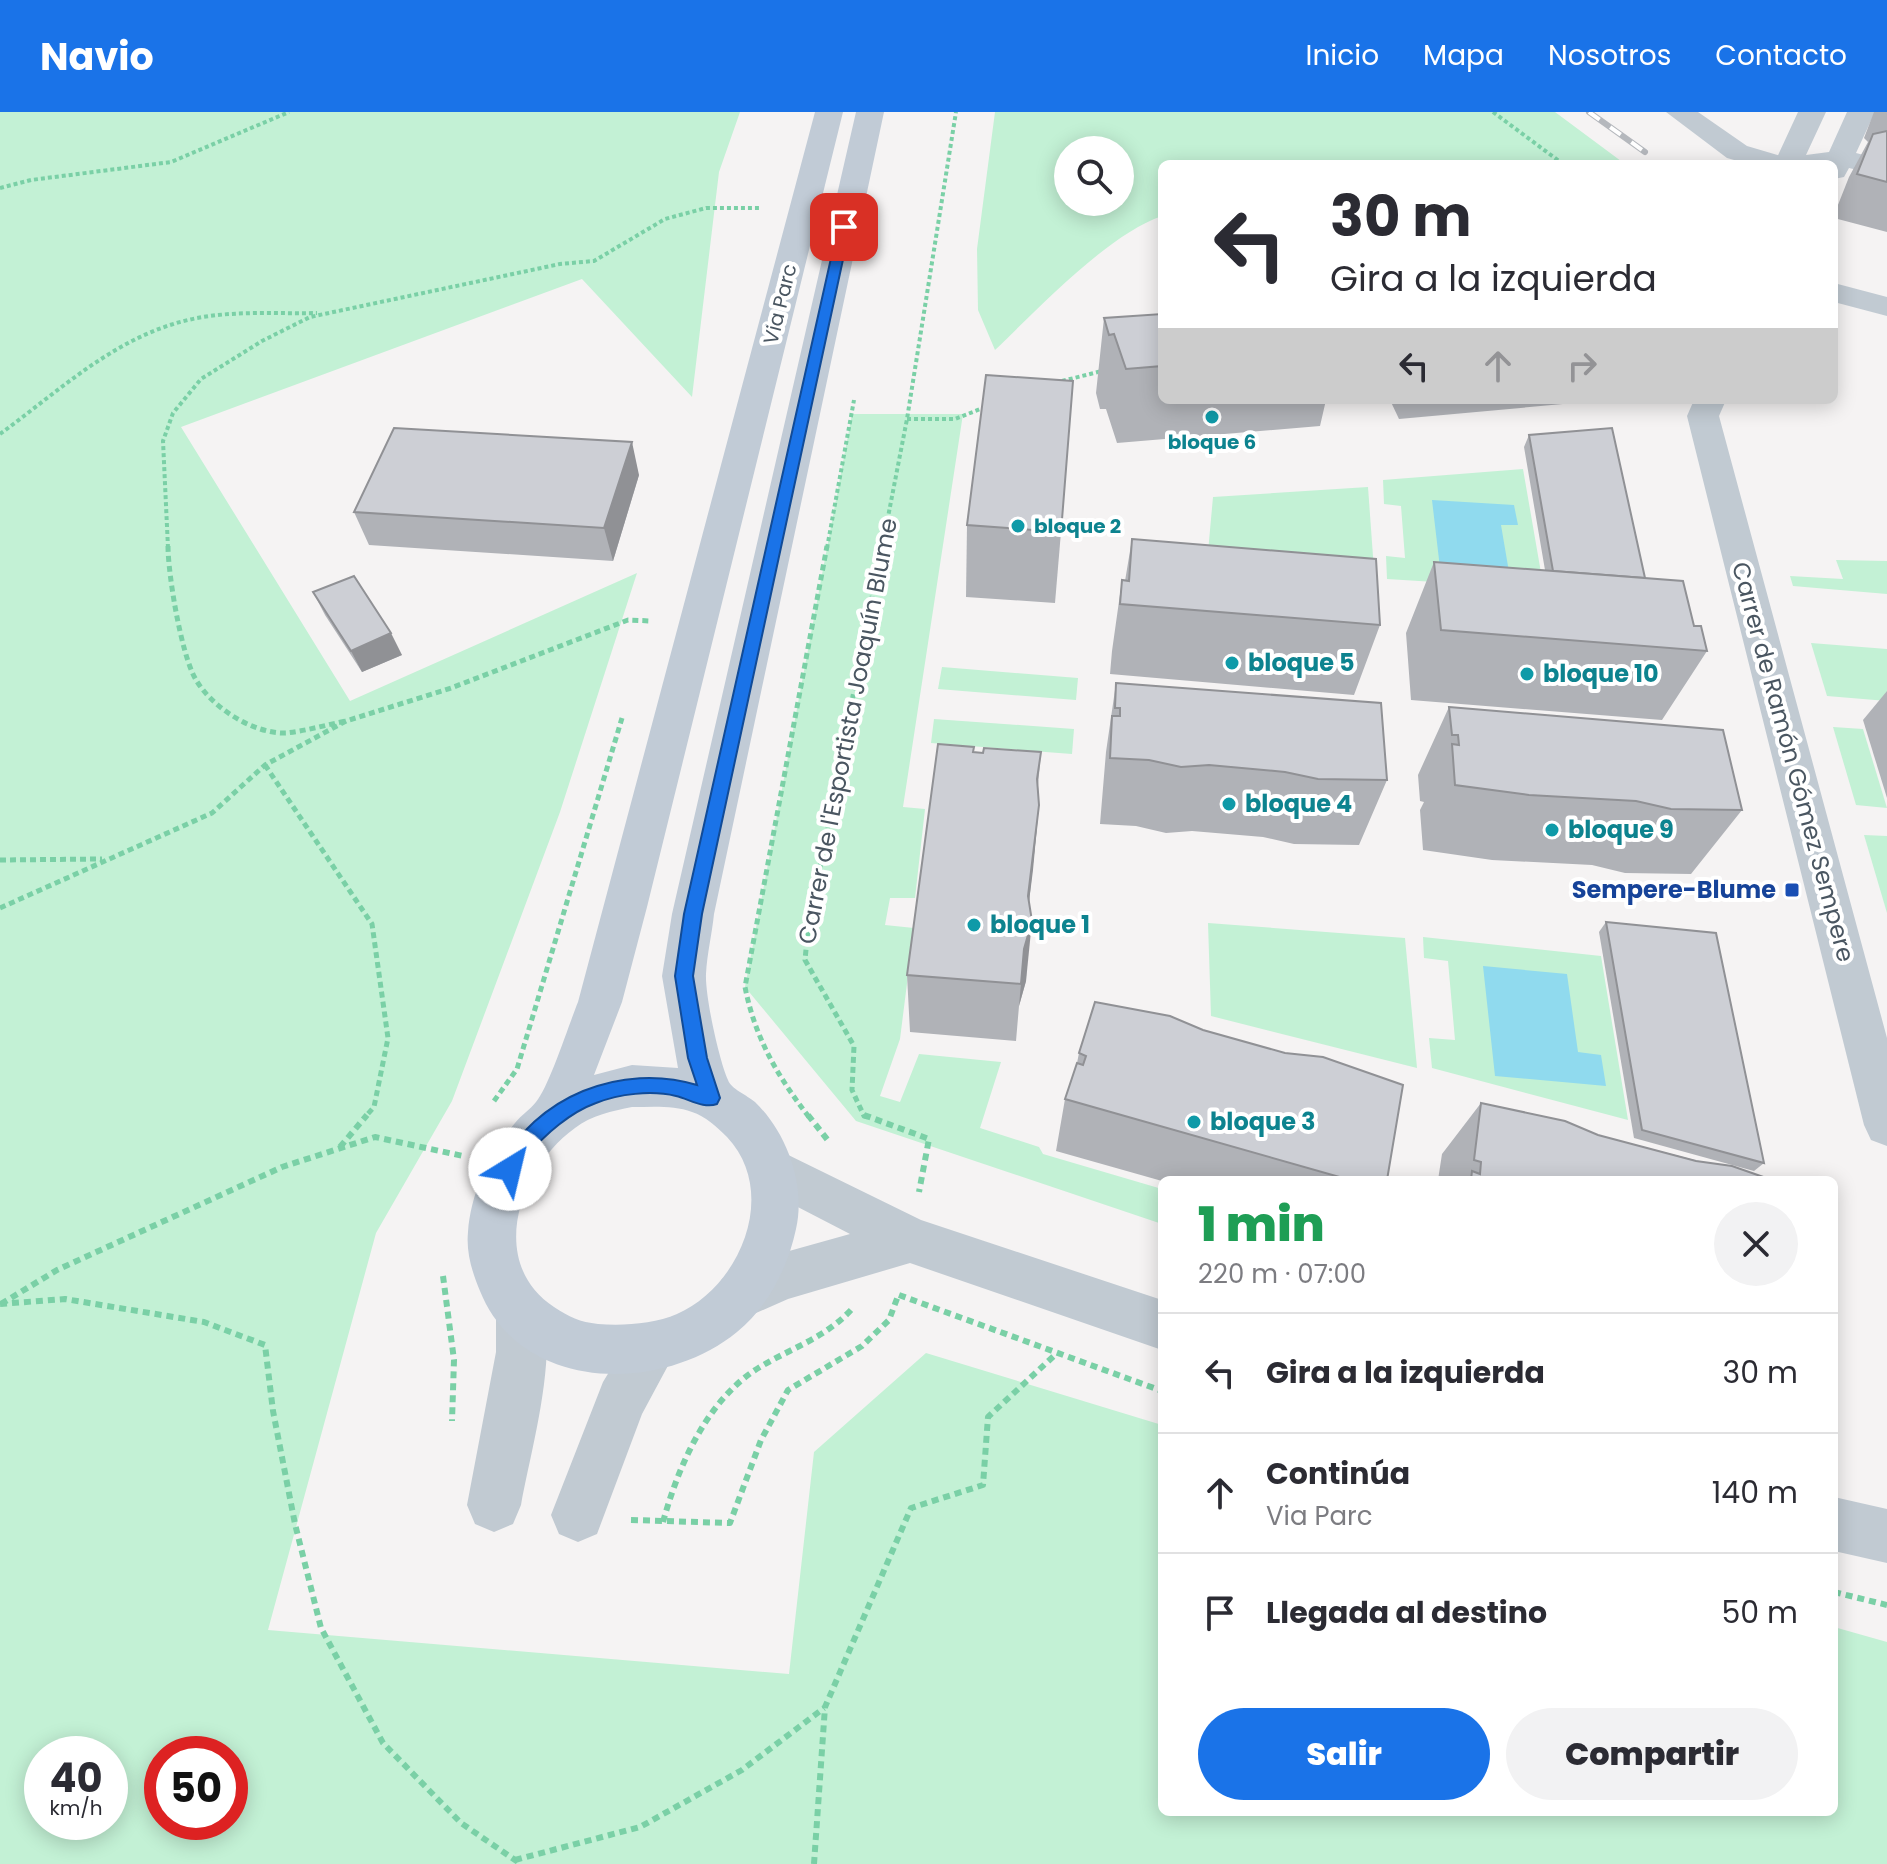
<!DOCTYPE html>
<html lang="es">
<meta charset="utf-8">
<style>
:root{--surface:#fff;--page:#f2f2f3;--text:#2b2b33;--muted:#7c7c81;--line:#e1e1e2;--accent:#1a73e8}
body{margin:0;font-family:Poppins,sans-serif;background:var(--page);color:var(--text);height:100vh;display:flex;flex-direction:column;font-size:30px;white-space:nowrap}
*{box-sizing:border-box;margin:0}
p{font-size:26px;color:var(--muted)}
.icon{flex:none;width:44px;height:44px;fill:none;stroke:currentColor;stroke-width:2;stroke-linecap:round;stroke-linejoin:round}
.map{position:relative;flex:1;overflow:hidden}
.details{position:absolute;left:1158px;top:1064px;width:680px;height:640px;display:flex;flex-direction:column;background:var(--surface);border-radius:12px;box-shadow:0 4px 20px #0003}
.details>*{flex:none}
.top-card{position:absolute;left:1158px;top:48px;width:680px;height:244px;border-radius:12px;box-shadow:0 4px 20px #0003;background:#fff;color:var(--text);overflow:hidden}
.controls{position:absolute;left:1054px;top:24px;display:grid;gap:16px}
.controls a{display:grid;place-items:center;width:80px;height:80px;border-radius:50%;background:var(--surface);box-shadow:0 4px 20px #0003;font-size:40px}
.speed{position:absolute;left:24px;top:1624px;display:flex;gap:16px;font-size:40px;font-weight:700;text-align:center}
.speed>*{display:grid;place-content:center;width:104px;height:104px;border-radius:50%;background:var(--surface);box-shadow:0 4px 20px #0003;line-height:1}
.speed small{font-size:20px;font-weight:400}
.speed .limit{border:12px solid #d22;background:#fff;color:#111}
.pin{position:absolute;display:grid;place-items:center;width:68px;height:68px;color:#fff;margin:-34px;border-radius:16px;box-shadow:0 4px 12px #0006}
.me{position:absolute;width:88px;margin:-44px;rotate:36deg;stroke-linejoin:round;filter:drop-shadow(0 0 6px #0008)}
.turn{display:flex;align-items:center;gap:28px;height:168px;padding:0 40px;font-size:36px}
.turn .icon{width:104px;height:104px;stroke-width:2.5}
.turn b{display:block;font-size:56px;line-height:68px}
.lanes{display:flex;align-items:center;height:76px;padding:0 40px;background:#0003;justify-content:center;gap:40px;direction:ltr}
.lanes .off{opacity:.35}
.round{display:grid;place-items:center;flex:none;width:84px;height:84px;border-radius:42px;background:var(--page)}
.summary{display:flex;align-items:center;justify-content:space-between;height:136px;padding:0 40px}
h1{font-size:48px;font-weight:800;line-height:60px;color:#1e9e55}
.primary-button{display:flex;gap:16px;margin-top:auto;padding:16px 40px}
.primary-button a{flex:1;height:92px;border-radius:48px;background:var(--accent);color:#fff;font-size:32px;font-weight:800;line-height:92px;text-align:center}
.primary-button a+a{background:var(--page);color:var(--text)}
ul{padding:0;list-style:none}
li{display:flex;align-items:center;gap:24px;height:120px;padding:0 40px;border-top:2px solid var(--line)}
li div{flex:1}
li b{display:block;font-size:30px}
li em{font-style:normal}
header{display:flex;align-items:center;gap:48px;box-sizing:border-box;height:112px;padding:0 40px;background:var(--accent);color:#fff}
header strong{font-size:38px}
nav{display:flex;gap:44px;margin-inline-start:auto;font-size:28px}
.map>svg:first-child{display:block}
</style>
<header>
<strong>Navio</strong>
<nav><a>Inicio</a><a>Mapa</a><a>Nosotros</a><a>Contacto</a></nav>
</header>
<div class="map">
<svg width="1887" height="1752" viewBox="0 0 1887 1752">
<rect width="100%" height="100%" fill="#f5f3f3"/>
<!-- green -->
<g fill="#c3f1d5" fill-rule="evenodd">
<path d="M 0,0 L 740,0 L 719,60 L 692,285 L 582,167 L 181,315 L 350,589 L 637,461 L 560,700 L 452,989 L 376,1121 L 268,1518 L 789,1562 L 814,1340 L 926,1241 L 1162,1313 L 1162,1700 L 1834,1700 L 1834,1515 L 1887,1530 L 1887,1752 L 0,1752 ZM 42,1642 L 110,1642 L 110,1710 L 42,1710 ZM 162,1642 L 230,1642 L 230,1710 L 162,1710 Z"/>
<path d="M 995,0 L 1555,0 L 1625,52 L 1162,52 L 1162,104 C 1107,123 1038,197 995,238 L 978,198 L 977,137 ZM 1068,38 L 1120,38 L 1120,90 L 1068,90 Z"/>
<path d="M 852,302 L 963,302 L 903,695 L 925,697 L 915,786 L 890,786 L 885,813 L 914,816 L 900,927 L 880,984 L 900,990 L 919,942 L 1001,950 L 980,1016 L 1039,1035 L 1043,1042 L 1162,1077 L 1162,1112 L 856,1009 L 745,875 Z"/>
<path d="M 1523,357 L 1548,501 L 1483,473 L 1387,467 L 1386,444 L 1405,446 L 1401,394 L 1384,392 L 1383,368 Z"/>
<path d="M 1368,375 L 1375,472 L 1206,462 L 1213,385 Z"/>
<path d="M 1836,448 L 1887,449 L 1887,482 L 1793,474 L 1790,464 L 1843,467 Z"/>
<path d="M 1811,531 L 1887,537 L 1887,589 L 1827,584 Z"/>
<path d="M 942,555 L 1078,566 L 1076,588 L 938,577 Z"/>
<path d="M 934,607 L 1074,617 L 1072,642 L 931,631 Z"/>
<path d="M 1833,615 L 1863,617 L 1887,696 L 1856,693 Z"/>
<path d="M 1864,723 L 1887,724 L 1887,801 Z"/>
<path d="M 1208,811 L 1405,826 L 1417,956 L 1211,904 Z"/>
<path d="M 1423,825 L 1601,844 L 1628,1008 L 1432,956 L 1429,926 L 1455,928 L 1448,849 L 1424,846 Z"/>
</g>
<!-- water -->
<g fill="#90daee">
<path d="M 1432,388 L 1514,393 L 1518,413 L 1501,413 L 1509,460 L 1440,456 Z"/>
<path d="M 1483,854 L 1567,862 L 1578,940 L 1601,943 L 1606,974 L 1495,964 Z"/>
</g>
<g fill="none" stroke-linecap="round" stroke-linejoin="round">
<!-- path-far2 -->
<g stroke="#7ad0a6" stroke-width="4" stroke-dasharray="4 3" stroke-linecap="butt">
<path d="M 1493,0 L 1563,52"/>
<path d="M 0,76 L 31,68 L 171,50 L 289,0"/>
<path d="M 1062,269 L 1102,259"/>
<path d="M 907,307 L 955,307 L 988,294"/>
<path d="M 0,322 C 59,279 115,225 188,208 C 230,198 274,202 317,201"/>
<path d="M 168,436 L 163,329 L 173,301 L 201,267 L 262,229 L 310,205 L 560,152 L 594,149 L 665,107 L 706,96 L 761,96"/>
<path d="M 827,436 L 854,288"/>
<path d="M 882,436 L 907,307 L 956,0"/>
</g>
<!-- path-far1 -->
<g stroke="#7ad0a6" stroke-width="5" stroke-dasharray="6 4" stroke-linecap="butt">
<path d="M 168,434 C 168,462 181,541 195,566 C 210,594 252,622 286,621 C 305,619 326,613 346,609"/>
<path d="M 265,653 L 372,812 L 388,926 L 374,995 L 365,1005"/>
<path d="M 0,748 L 102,747"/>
<path d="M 0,796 L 212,701 L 265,653 L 346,609 L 451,576 L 628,508 L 651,509"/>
<path d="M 494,989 L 517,957 L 622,606"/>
<path d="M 809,1005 C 778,965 755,926 745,875 L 827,434"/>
<path d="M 868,1005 L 864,1004 L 852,978 L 854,934 L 805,848 L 808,817 L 882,434"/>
</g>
<!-- path -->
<g stroke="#7ad0a6" stroke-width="6" stroke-dasharray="7 5" stroke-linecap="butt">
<path d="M 808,1003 L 830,1031"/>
<path d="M 864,1003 L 929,1027 L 919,1080"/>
<path d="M 340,1035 L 367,1003"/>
<path d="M 443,1164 L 454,1248 L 452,1309"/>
<path d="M 899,1183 L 1162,1279"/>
<path d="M 0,1192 L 65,1187 L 204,1210 L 265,1233 L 273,1299 L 295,1412 L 321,1516 L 383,1631 L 461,1711 L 521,1752"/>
<path d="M 1,1192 L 57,1158 L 282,1055 L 375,1025 L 463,1044"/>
<path d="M 631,1408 L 730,1411 L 761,1328 L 788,1278 L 862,1234 L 889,1208 L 898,1184"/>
<path d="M 663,1410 C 677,1359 701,1302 743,1267 C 776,1240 819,1232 851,1198"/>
<path d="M 1834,1480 L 1887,1493"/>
<path d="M 515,1748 L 640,1715 L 742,1658 L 824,1596"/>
<path d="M 814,1752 L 825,1595 L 911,1396 L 983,1373 L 988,1305 L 1057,1241"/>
</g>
<!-- minor -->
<g fill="#c1cad2" fill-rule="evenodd">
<path d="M 1666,0 L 1698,0 L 1747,34 L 1788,46 L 1792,52 L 1748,52 L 1727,46 Z"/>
<path d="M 1834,171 L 1887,185 L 1887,204 L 1834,190 Z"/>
<path d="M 521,1176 L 539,1184 C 561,1235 531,1337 521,1393 L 513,1412 L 494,1420 L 475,1412 L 467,1393 L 496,1240 L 496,1201 L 503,1184 Z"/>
<path d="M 653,1210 L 671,1217 L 678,1235 L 642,1302 L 597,1422 L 578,1430 L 559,1422 L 551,1403 L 603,1270 L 635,1217 Z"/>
</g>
<!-- tertiary -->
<g fill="#c1cad2" fill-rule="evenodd">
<path d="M 1798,0 L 1826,0 L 1806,43 L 1829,40 L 1847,0 L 1875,0 L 1856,41 L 1887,49 L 1887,65 L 1849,56 L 1844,65 L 1834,67 L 1834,52 L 1774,52 Z"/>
<path d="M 1694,288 L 1726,288 L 1719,304 L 1887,926 L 1887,1034 L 1871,1028 L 1864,1013 L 1687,304 Z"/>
<path d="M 772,1035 L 921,1108 L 1162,1188 L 1162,1238 L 910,1151 L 788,1187 L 740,1208 L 722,1201 L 715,1184 L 722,1167 L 782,1141 L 850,1122 L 755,1073 L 748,1057 L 755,1041 Z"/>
<path d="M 1834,1385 L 1887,1397 L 1887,1451 L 1834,1439 Z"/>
</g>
<!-- secondary -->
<path fill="#c1cbd6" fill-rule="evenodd" d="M 815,0 L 843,0 L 647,795 L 622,890 L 594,963 L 632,953 L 678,956 L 662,864 L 672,802 L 856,0 L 884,0 L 714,802 C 712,822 707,842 706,862 C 705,884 719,948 728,968 C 731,977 747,983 755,990 C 787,1021 806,1073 796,1117 C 788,1155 768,1195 737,1220 C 661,1282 521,1281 480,1179 C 472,1160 466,1140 468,1120 C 471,1080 489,1042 515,1011 C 521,1003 530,998 536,990 C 549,975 569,912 578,890 ZM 632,995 C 652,995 674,993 692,1000 C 705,1004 717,1015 727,1025 C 779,1080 741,1174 677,1202 C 654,1212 623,1214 598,1212 C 580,1210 569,1205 554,1195 C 486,1150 520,1055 575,1016 C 592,1003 612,999 632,995 Z"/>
<defs>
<path id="rail" d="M 1589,0 L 1645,40"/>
</defs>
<!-- rail casing -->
<use href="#rail" stroke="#b5b8bd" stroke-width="6"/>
<!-- rail -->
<use href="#rail" stroke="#fff" stroke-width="4" stroke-dasharray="13" stroke-linecap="butt"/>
</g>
<!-- wall -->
<g fill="#b0b2b7">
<path d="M 1874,0 L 1887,0 L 1887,120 L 1834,106 L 1834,103 L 1849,65 L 1868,30 L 1864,26 Z"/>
<path d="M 1162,202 L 1162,288 L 1326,288 L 1320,314 L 1117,331 L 1106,297 L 1100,297 L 1096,281 L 1104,206 Z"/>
<path d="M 1390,288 L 1596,288 L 1596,289 L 1399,307 Z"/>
<path d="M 1529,323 L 1645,466 L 1694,514 L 1707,539 L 1662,608 L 1411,588 L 1406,521 L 1434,450 L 1545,458 L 1524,335 Z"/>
<path d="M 639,363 L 613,449 L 369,433 L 354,400 Z"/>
<path d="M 967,413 L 1061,420 L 1055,491 L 966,485 Z"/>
<path d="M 1132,427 L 1380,513 L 1354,583 L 1110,562 L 1112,539 L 1122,468 L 1125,469 Z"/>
<path d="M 313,480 L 402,543 L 362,560 L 325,503 Z"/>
<path d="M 1116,571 L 1387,668 L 1359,733 L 1294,732 L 1263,725 L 1192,719 L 1166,721 L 1136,714 L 1100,712 L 1106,640 Z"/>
<path d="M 1887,579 L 1887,686 L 1863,608 Z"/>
<path d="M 1449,595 L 1742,698 L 1691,762 L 1625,761 L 1592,753 L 1492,748 L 1423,738 L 1420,698 L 1424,690 L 1420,689 L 1418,663 Z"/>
<path d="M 974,640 L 983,641 L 1041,640 L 1038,674 L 1039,693 L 1029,791 L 1026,869 L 1019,894 L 1016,929 L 910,920 L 907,863 Z"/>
<path d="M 1606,810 L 1764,1051 L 1754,1059 L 1634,1026 L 1599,820 Z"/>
<path d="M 1079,941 L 1387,1068 L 1162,1068 L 1162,1069 L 1056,1039 L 1065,987 L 1077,951 Z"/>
<path d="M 1481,991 L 1598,1023 L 1772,1068 L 1438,1068 L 1442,1042 Z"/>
</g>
<!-- shaded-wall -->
<g fill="#909195">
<path d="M 632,330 L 639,363 L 613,449 L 604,416 Z"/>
<path d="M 391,521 L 402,543 L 362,560 L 351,539 Z"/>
<path d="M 1039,693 L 1033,758 L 1022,845 L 1028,784 Z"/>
<path d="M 1032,809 L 1026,869 L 1019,894 L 1024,837 Z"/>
</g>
<!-- building -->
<g fill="#cdcfd5" stroke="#909195" stroke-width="2">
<path d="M 1887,19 L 1887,70 L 1857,62 L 1873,22 Z"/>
<path d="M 1162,202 L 1162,254 L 1126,257 L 1114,222 L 1109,223 L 1104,206 Z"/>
<path d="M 986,263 L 1073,269 L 1061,420 L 967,413 Z"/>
<path d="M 394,316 L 632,330 L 604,416 L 354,400 Z"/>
<path d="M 1612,316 L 1645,466 L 1553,459 L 1529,323 Z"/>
<path d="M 1132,427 L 1376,447 L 1380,513 L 1120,492 L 1122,468 L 1129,469 Z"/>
<path d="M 1434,450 L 1683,469 L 1694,514 L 1701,514 L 1707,539 L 1441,518 Z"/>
<path d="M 354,464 L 391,521 L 351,539 L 313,480 Z"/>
<path d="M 1116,571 L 1381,591 L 1387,668 L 1318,667 L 1285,660 L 1209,653 L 1181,655 L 1149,648 L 1110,646 L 1112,604 L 1120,604 L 1120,596 L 1115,596 Z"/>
<path d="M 1449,595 L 1723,618 L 1742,698 L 1671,697 L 1636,689 L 1529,683 L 1455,673 L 1452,632 L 1459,633 L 1458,623 L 1452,623 Z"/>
<path d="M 938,632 L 974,635 L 973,640 L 983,641 L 984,636 L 1041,640 L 1037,667 L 1039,693 L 1028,784 L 1032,809 L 1024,837 L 1021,872 L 907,863 Z"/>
<path d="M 1606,810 L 1716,821 L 1764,1051 L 1642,1018 Z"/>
<path d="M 1095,890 L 1170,904 L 1203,918 L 1285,941 L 1323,945 L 1403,973 L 1387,1068 L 1350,1068 L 1065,987 L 1077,951 L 1083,953 L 1086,944 L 1079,941 Z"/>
<path d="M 1481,991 L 1565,1009 L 1598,1023 L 1696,1049 L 1732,1054 L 1772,1068 L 1471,1068 L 1472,1059 L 1480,1062 L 1481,1050 L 1474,1048 Z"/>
</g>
<!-- route -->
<path fill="#1a73e8" stroke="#114b97" stroke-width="2" d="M 844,111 L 850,115 L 702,802 L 693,864 L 707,946 L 720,986 L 717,992 C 704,997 689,987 676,984 C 651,978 619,982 596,991 C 571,1000 545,1022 528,1043 C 521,1052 521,1062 510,1066 L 503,1063 L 500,1057 C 533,984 623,950 697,973 L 688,946 L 675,864 L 684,802 L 838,115 Z"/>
<!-- markers -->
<g fill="#0f9aa8" stroke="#fff" stroke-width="3">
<circle cx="1212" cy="305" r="8"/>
<circle cx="1018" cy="414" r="8"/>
<circle cx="1232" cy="551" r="8"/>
<circle cx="1527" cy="562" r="8"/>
<circle cx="1229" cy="692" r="8"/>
<circle cx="1552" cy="718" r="8"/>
<circle cx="974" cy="813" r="8"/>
<circle cx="1194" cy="1010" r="8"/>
</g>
<rect fill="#1a4fb4" stroke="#fff" stroke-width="3" x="1784" y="770" width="16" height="16" rx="4"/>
<g text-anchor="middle" stroke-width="8" stroke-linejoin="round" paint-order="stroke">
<!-- far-street labels -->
<g font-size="20" fill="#4a5661" stroke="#fff">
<text transform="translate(780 192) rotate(-76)" y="7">Via Parc</text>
</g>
<!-- far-culture labels -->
<g font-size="20" font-weight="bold" fill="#0d838f" stroke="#fff">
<text x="1212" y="337">bloque 6</text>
<text x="1034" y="421" text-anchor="start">bloque 2</text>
</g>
<!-- culture labels -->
<g font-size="24" font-weight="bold" fill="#0d838f" stroke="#fff" text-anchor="start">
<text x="1248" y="559">bloque 5</text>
<text x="1543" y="570">bloque 10</text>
<text x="1245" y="700">bloque 4</text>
<text x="1568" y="726">bloque 9</text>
<text x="990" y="821">bloque 1</text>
<text x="1210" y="1018">bloque 3</text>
</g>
<!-- street labels -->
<g font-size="24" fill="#4a5661" stroke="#fff">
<text transform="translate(848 619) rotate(-79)" y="8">Carrer de l'Esportista Joaquín Blume</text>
<text transform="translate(1793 650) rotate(75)" y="8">Carrer de Ramón Gómez Sempere</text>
</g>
<!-- transit labels -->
<g font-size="24" font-weight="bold" fill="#164399" stroke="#fff" text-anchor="end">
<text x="1776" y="786">Sempere-Blume</text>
</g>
</g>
</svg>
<div class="controls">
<a><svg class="icon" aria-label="search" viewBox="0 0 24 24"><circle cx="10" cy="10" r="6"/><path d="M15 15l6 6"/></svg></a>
</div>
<div class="speed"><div>40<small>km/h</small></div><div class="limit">50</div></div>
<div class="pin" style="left:844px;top:115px;background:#d93025"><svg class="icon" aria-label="arrive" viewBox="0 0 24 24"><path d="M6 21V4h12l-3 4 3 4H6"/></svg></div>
<svg class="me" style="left:510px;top:1057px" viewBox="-20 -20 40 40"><circle r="19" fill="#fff"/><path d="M0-13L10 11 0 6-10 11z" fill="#1a73e8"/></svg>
<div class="top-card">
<div class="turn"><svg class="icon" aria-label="left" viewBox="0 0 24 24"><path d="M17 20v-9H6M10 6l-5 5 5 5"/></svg><div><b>30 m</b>Gira a la izquierda</div></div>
<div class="lanes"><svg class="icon" aria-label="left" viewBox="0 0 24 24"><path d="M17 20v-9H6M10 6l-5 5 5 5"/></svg><svg class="icon off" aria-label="ahead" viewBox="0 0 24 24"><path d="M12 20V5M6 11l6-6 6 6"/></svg><svg class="icon off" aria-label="right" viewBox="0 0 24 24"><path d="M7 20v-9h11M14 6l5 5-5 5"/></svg></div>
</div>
<section class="details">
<div class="summary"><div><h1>1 min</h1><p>220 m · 07:00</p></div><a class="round"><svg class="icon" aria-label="close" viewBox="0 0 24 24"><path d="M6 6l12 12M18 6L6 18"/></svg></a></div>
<ul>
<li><svg class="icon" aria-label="left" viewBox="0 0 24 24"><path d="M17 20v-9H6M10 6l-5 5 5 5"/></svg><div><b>Gira a la izquierda</b></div><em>30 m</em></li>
<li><svg class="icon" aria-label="ahead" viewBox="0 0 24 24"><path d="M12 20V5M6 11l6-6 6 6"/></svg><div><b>Continúa</b><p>Via Parc</p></div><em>140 m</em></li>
<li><svg class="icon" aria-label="arrive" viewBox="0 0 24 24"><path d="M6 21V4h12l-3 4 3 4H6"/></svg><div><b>Llegada al destino</b></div><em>50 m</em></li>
</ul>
<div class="primary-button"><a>Salir</a><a>Compartir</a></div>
</section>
</div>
